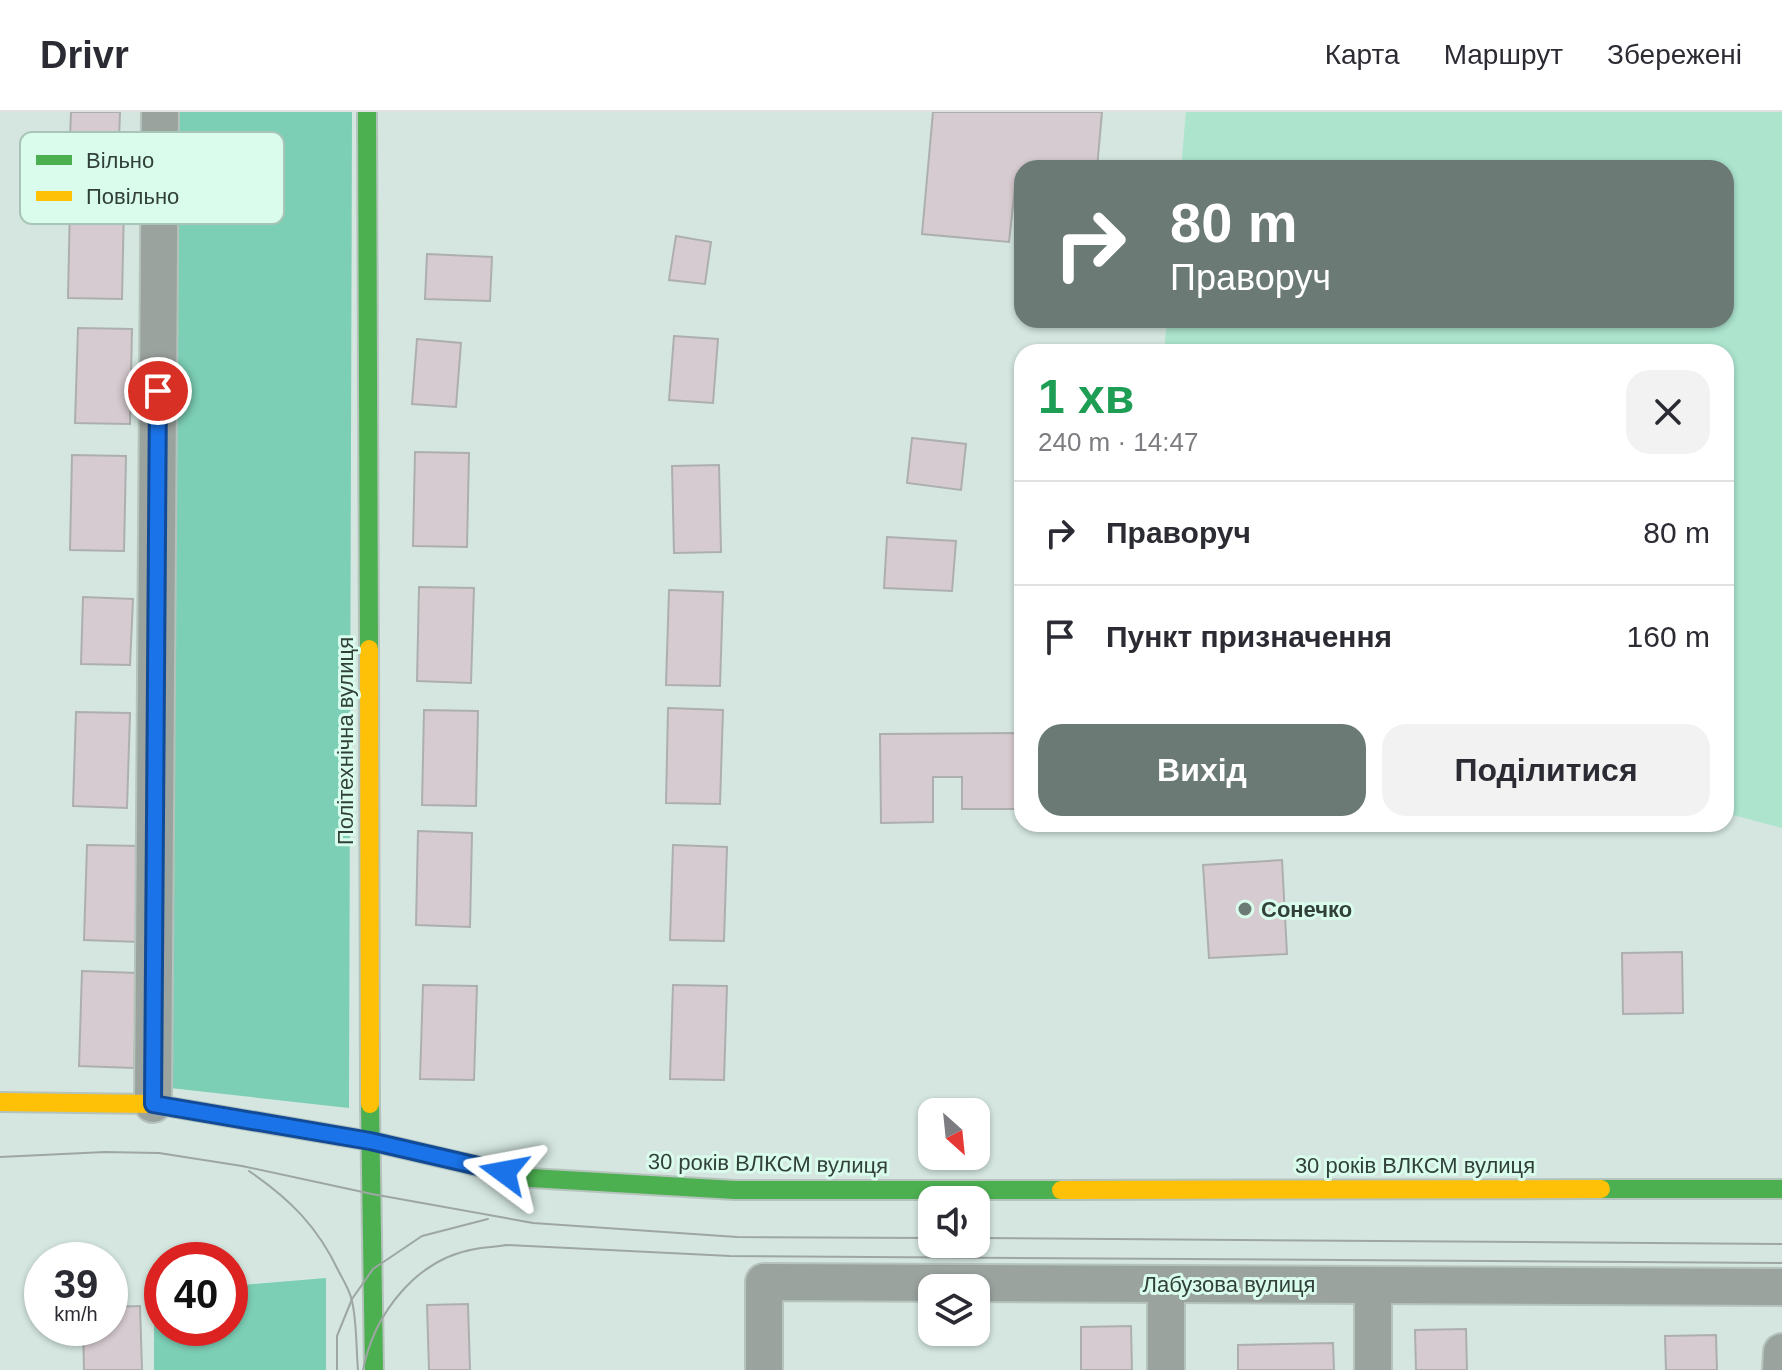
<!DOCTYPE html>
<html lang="uk">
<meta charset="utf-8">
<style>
:root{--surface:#fff;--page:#f2f2f3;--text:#2b2b33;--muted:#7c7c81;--line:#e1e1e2;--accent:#6b7a74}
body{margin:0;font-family:Helvetica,sans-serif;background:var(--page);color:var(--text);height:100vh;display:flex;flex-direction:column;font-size:30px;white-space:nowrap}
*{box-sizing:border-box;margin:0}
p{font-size:26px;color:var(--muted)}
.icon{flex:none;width:44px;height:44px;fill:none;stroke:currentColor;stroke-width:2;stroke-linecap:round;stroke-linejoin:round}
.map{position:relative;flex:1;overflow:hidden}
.sheet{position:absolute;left:1014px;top:232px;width:720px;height:488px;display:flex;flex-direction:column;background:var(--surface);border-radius:24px;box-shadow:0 2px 6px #0004}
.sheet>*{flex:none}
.hud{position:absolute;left:1014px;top:48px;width:720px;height:168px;border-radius:24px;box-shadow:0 2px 6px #0004;background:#6b7a74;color:#fff;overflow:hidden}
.needle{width:52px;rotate:153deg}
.tools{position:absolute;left:918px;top:986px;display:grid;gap:16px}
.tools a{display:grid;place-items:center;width:72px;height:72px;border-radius:16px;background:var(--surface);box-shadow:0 2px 6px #0004;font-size:40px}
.speed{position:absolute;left:24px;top:1130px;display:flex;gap:16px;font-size:40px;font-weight:700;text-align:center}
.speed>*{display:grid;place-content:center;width:104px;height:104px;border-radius:50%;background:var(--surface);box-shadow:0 2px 6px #0004;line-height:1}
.speed small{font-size:20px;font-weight:400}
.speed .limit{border:12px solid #d22;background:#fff;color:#111}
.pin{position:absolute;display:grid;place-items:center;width:68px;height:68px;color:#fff;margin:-34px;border:4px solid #fff;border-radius:50%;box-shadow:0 2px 8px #0007}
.me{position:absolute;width:88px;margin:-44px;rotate:283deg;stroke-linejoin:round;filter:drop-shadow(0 0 6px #0008)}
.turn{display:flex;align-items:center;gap:28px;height:168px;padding:0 24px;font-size:36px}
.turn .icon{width:104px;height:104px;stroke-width:2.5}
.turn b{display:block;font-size:56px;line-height:68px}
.round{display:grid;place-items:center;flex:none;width:84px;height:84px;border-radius:24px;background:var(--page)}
.summary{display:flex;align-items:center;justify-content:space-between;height:136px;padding:0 24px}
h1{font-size:48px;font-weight:800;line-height:60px;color:#1e9e55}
.primary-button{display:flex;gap:16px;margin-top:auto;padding:16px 24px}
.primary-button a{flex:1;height:92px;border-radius:24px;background:var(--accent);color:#fff;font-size:32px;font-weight:800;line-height:92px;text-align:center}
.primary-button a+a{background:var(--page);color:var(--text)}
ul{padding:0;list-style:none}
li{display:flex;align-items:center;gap:24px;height:104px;padding:0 24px;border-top:2px solid var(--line)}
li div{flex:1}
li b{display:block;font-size:30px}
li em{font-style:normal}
header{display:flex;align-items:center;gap:48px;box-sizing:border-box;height:112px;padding:0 40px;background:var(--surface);border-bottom:2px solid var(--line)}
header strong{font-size:38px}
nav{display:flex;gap:44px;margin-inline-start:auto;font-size:28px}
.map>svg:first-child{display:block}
</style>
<header>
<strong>Drivr</strong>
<nav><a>Карта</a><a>Маршрут</a><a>Збережені</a></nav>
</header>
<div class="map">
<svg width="1782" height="1258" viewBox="0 0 1782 1258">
<rect width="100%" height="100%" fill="#d4e6df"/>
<!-- green -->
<path fill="#ace4ce" d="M 1186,0 L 1782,0 L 1782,716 L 1726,701 L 1726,240 L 1164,240 L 1167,208 L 1726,208 L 1726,56 L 1181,56 Z"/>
<!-- forest -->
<g fill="#7cceb5">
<path d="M 179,0 L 352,0 L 349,996 L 170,976 Z"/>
<path d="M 326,1166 L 326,1258 L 154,1258 L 154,1180 L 162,1180 L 162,1216 L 230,1216 L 230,1174 Z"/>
</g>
<!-- building -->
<g fill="#d6cbd0" stroke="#adafae" stroke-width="2">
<path d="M 71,0 L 120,0 L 118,55 L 69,53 Z"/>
<path d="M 933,0 L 1102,0 L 1097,56 L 1022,56 L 1022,67 L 1016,66 L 1009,130 L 922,122 Z"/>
<path d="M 70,92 L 124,93 L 122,187 L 68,186 Z"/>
<path d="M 676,124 L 711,130 L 705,172 L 669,168 Z"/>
<path d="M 427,142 L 492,145 L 490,189 L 425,187 Z"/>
<path d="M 78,216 L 132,217 L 130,312 L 75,311 Z"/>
<path d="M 674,224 L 718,227 L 713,291 L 669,288 Z"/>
<path d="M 417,227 L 461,231 L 456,295 L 412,292 Z"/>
<path d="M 912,326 L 966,332 L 961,378 L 907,371 Z"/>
<path d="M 415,340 L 469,341 L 467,435 L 413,434 Z"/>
<path d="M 72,343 L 126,344 L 124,439 L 70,438 Z"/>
<path d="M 719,353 L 721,440 L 674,441 L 672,354 Z"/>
<path d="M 887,425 L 956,429 L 952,479 L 884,476 Z"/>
<path d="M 419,475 L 474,476 L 471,571 L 417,569 Z"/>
<path d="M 669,478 L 723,480 L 720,574 L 666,573 Z"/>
<path d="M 83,485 L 133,487 L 130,553 L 81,552 Z"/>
<path d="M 668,596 L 723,598 L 720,692 L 666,691 Z"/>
<path d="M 424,598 L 478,599 L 476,694 L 422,693 Z"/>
<path d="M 76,600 L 130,601 L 127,696 L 73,694 Z"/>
<path d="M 1018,621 L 1018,697 L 962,697 L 962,665 L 933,665 L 933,710 L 881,711 L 880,622 Z"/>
<path d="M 418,719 L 472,721 L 470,815 L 416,813 Z"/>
<path d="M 87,733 L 141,734 L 139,830 L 84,828 Z"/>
<path d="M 673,733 L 727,735 L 724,829 L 670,828 Z"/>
<path d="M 1282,748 L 1287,842 L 1209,846 L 1203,753 Z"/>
<path d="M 1682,840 L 1683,901 L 1623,902 L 1622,841 Z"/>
<path d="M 82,859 L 137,861 L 134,956 L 79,954 Z"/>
<path d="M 423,873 L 477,874 L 474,968 L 420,967 Z"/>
<path d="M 673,873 L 727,874 L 724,968 L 670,967 Z"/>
<path d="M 468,1192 L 470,1258 L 429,1258 L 427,1193 Z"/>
<path d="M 140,1194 L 142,1258 L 84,1258 L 83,1216 L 110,1216 L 110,1195 Z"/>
<path d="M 1131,1214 L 1132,1258 L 1081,1258 L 1081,1215 Z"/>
<path d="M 1466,1217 L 1467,1258 L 1416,1258 L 1415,1218 Z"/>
<path d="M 1716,1223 L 1717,1258 L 1666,1258 L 1665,1224 Z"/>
<path d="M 1333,1231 L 1334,1258 L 1238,1258 L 1238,1233 Z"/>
</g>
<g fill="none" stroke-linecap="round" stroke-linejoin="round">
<defs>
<g id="street">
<path d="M 153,992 L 160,0"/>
<path d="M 764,1258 L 764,1170 L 1782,1175"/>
<path d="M 1166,1258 L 1166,1172"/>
<path d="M 1373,1258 L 1373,1173"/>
<path d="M 1781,1258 L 1782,1240"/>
</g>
<g id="fast">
<path d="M 367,0 L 369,537"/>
<path d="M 370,992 L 374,1258"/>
<path d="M 473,1053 L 531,1066 L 735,1078 L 1061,1078"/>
<path d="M 1601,1077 L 1782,1077"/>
</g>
<g id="slow">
<path d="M 369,537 L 370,992"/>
<path d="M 0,990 L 153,992 L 370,1029 L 473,1053"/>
<path d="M 1061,1078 L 1601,1077"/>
</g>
</defs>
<!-- street casing -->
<use href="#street" stroke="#b5c3bd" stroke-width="40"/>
<!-- fast casing -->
<use href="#fast" stroke="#b5c3bd" stroke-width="22"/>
<!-- slow casing -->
<use href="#slow" stroke="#b5c3bd" stroke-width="22"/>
<!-- street -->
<use href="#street" stroke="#9ba39f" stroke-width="36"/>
<!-- fast -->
<use href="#fast" stroke="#4caf50" stroke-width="18"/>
<!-- slow -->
<use href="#slow" stroke="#ffc107" stroke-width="18"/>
<!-- tram -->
<g stroke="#9da6a3" stroke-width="2">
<path d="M 0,1045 L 105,1040 L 159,1041 L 242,1054 L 372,1082 L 533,1111 L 737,1125 L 932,1126"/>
<path d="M 249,1059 C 290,1087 318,1115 339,1160 C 344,1169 350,1179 352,1189 C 357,1211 356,1236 358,1258"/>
<path d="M 976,1126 L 1782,1132"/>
<path d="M 337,1258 L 337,1224 L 352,1187 L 373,1157 L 422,1124 L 488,1107"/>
<path d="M 363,1258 C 374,1202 416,1147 475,1137 C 485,1135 496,1135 506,1133 L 730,1144 L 1782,1151"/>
</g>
</g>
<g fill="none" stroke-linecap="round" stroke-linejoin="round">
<defs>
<path id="route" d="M 158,279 L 153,992 L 370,1029 L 504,1060"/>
</defs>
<!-- route casing -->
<use href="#route" stroke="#114b97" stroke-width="20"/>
<!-- route -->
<use href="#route" stroke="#1a73e8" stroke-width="14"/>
</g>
<!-- markers -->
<circle fill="#6b7a74" stroke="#d9fced" stroke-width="3" cx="1245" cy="797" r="8"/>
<g text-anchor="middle" stroke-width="6" stroke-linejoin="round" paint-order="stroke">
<!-- street labels -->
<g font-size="22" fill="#32403a" stroke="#d9fced">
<text transform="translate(345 629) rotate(-90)" y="8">Політехнічна вулиця</text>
<text transform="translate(768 1051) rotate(1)" y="8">30 років ВЛКСМ вулиця</text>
<text x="1415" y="1061">30 років ВЛКСМ вулиця</text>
<text x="1229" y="1180">Лабузова вулиця</text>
</g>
<!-- poi labels -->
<g font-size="22" font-weight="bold" fill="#32403a" stroke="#d9fced" text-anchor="start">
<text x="1261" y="805">Сонечко</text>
</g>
</g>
<!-- legend -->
<rect x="20" y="20" width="264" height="92" rx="12" fill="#d9fced" stroke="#a7c4b7" stroke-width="2"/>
<rect x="36" y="43" width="36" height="10" fill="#4caf50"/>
<rect x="36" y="79" width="36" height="10" fill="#ffc107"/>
<g font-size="22" fill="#32403a">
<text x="86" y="56">Вільно</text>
<text x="86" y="92">Повільно</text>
</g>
</svg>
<div class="tools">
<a><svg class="needle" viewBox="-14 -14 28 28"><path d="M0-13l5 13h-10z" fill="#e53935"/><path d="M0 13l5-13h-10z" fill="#7c7c81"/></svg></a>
<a><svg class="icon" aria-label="sound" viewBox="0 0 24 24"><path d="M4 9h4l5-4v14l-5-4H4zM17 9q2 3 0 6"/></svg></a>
<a><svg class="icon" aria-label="layers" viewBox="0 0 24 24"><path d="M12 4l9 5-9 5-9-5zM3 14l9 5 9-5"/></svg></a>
</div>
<div class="speed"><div>39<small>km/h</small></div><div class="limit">40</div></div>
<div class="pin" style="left:158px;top:279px;background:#d93025"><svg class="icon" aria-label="arrive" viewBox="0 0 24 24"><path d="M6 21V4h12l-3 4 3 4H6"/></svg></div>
<svg class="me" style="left:504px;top:1060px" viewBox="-20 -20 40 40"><path d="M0-17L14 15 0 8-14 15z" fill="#1a73e8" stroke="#fff" stroke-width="4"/></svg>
<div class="hud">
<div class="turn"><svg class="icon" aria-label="right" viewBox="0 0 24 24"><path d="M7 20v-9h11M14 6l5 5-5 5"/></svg><div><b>80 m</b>Праворуч</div></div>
</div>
<section class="sheet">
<div class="summary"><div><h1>1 хв</h1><p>240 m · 14:47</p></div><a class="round"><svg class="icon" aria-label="close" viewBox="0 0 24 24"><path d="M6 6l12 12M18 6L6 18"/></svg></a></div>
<ul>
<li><svg class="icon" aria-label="right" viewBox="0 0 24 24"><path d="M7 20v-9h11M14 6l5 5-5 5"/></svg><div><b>Праворуч</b></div><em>80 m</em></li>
<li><svg class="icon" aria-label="arrive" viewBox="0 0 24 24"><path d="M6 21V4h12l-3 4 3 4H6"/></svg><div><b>Пункт призначення</b></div><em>160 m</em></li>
</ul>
<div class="primary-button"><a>Вихід</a><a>Поділитися</a></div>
</section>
</div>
